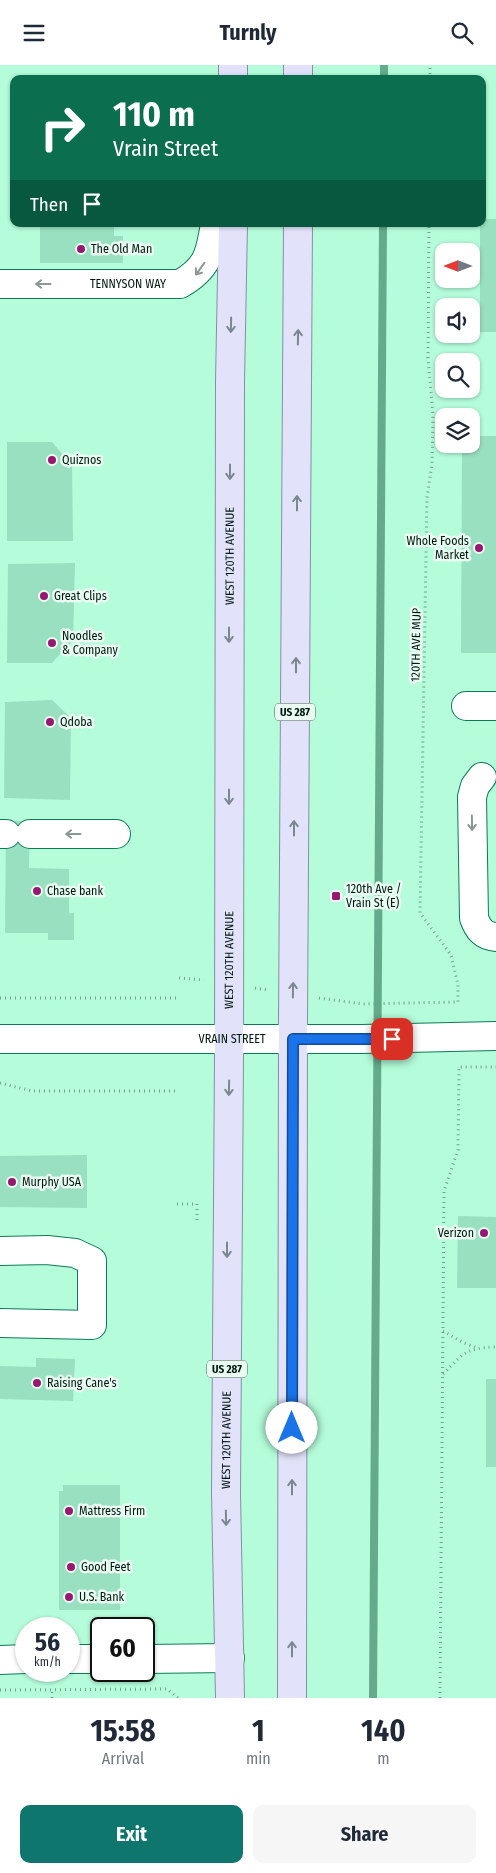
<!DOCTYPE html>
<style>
:root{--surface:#fff;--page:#f6f6f7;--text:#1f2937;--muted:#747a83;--accent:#0f766e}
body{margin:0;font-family:"Fira Sans Condensed",sans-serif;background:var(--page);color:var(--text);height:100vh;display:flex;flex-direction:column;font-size:19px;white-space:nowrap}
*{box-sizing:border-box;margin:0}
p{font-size:16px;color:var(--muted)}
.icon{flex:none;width:28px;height:28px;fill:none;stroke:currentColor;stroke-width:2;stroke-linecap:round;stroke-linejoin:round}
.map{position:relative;height:1633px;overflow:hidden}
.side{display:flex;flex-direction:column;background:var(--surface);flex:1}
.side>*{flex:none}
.top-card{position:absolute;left:10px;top:10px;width:476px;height:152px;border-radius:10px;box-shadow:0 1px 4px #0004;background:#0b6e4f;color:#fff;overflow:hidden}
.needle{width:32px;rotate:270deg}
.fabs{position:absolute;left:435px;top:178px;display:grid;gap:10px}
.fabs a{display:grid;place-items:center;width:45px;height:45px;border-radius:10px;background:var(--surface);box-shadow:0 1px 4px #0004;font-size:25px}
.speed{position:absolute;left:15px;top:1552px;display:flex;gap:10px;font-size:25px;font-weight:700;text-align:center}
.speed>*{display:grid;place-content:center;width:65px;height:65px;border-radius:50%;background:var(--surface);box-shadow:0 1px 4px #0004;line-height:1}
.speed small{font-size:12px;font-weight:400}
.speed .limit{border:2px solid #111;border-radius:8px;background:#fff;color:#111}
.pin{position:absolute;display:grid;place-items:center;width:42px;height:42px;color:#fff;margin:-21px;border-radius:10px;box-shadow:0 2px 8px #0006}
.me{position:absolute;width:55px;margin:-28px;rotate:0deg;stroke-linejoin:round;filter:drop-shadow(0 0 4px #0008)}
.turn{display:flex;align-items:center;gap:18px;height:105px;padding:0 20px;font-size:22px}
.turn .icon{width:65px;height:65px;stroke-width:2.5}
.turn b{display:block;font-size:35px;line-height:42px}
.then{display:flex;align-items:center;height:48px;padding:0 20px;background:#0003;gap:10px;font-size:19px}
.eta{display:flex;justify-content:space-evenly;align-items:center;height:85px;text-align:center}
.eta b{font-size:30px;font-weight:700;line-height:35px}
.primary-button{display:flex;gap:10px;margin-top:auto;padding:10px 20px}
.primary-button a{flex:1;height:58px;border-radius:10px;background:var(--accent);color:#fff;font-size:20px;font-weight:700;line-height:58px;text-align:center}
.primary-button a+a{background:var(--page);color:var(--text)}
header{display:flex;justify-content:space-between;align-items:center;height:65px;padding:0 20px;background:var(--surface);font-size:22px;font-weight:700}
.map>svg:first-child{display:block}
</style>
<header><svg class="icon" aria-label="menu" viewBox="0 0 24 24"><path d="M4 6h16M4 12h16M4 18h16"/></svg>Turnly<svg class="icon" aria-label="search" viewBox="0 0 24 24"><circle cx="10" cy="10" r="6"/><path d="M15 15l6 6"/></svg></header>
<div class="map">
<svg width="496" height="1633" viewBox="0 0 496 1633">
<rect width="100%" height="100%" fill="#b4fcda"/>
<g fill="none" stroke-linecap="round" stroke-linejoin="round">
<!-- stream -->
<g stroke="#64aa8b" stroke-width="8">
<path d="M 384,14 L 384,0"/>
<path d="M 373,1633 L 383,159"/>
</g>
</g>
<!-- building -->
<g fill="#99e0c0">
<path d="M 482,154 L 496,154 L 496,267 L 480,267 L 480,159 L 482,159 Z"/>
<path d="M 40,159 L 114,159 L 114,171 L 123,171 L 123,198 L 40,198 Z"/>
<path d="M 471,371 L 496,371 L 496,588 L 461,588 L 462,379 L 471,379 Z"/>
<path d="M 7,377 L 52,377 L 72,400 L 73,476 L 7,476 Z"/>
<path d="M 75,498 L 73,575 L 52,598 L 7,598 L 8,499 Z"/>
<path d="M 52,635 L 71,653 L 70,735 L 4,733 L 5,637 Z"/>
<path d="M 6,756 L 30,756 L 29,803 L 69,804 L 69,848 L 74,848 L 74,875 L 48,875 L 48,868 L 5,868 Z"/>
<path d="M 87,1090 L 87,1143 L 0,1142 L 0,1091 Z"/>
<path d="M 458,1151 L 496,1152 L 496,1223 L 457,1223 Z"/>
<path d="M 36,1293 L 75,1294 L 73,1336 L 0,1334 L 0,1301 L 36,1302 Z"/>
<rect x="486" y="1314" width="10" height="88"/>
<path d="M 63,1420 L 120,1420 L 120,1545 L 59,1545 L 59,1426 L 63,1426 Z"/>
</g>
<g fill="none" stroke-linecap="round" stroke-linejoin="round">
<defs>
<g id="minor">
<path id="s1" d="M 0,219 L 180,219 C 208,203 210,189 215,159"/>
<path d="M 466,641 L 496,641"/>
<path d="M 482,712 L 475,721 L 472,732 L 474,853 C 478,864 483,871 496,872"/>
<path d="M 0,769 L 6,769"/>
<path d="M 30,769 L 116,769"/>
<path id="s2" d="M 0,974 L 362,974 L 496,971"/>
<path d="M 0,1186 L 47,1185 L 75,1188 L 92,1196 L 92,1260 L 0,1258"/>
<path d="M 69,1594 L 101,1594"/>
<path d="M 144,1594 L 230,1593"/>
<path d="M 0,1595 L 26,1594"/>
</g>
<g id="major">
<path d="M 233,0 L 233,14"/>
<path d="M 298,0 L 298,14"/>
<path id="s3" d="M 230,1633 L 226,1428 L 229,991 L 230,317 L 233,159"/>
<path d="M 292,1633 L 293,957 L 298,159"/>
</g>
</defs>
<!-- minor casing -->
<use href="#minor" stroke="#0c7a57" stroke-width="30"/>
<!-- major casing -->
<use href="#major" stroke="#868fa6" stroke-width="30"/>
<!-- path -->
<g stroke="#6fa58c" stroke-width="3" stroke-dasharray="1 4" stroke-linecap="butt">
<path d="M 430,14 L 430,0"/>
<path d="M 179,913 L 204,915"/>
<path d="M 255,923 L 268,925"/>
<path d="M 0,933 L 178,933"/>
<path d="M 319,933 L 363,939 L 458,937 L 458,920 L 451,890 L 420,848 L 427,433 L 432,398 L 433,350 L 428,293 L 429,159"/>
<path d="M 0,1018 L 32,1026 L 177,1026"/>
<path d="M 177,1139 L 197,1139 L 197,1156"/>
<path d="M 443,1266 L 464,1278 L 475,1282"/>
<path d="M 443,1309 C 464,1288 465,1283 496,1282"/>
<path d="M 0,1625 L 167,1624 L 178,1633"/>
<path d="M 52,1633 L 52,1625"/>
<path d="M 440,1633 L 444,1126 L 458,1085 L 459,1002 L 496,1002"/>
</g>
<!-- minor -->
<use href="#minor" stroke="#fff" stroke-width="28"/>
<!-- major -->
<use href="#major" stroke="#e2e2fa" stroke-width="28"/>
</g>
<!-- one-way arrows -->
<defs><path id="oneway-shaft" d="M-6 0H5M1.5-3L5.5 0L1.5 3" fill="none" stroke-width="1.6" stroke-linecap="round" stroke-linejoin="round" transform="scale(1.25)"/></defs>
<g stroke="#8c9893">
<use href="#oneway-shaft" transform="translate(200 204) rotate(126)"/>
<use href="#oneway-shaft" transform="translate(43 219) rotate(180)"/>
<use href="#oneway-shaft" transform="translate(472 758) rotate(89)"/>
<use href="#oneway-shaft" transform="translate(73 769) rotate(180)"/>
</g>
<g stroke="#7c8890">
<use href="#oneway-shaft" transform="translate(231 260) rotate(91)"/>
<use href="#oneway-shaft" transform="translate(298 272) rotate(-89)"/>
<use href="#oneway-shaft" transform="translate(230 407) rotate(90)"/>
<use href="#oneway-shaft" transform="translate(297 438) rotate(-90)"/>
<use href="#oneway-shaft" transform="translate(229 570) rotate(90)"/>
<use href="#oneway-shaft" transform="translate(296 600) rotate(-90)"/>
<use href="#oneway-shaft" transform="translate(229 732) rotate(90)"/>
<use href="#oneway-shaft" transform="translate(294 763) rotate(-90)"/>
<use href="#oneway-shaft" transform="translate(293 925) rotate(-89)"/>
<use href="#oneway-shaft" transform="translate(229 1023) rotate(91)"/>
<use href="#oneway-shaft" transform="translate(227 1185) rotate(90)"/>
<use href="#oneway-shaft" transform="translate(292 1422) rotate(-90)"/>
<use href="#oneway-shaft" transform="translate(226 1453) rotate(89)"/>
<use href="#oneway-shaft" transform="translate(292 1584) rotate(-90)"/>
</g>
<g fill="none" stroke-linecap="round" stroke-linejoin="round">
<defs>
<path id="route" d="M 292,1363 L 293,974 L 392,974"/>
</defs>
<!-- route casing -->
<use href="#route" stroke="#114b97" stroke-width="12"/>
<!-- route -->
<use href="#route" stroke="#1a73e8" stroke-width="9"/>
</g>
<!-- markers -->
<g fill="#971870" stroke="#eafbf3" stroke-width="2">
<circle cx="81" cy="184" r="5"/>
<circle cx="52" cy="395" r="5"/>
<circle cx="479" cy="483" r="5"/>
<circle cx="44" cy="531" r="5"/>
<circle cx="52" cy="578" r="5"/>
<circle cx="50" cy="657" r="5"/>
<circle cx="37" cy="826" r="5"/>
<rect x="331" y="826" width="10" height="10" rx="2.5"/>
<circle cx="12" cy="1117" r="5"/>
<circle cx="484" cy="1168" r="5"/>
<circle cx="37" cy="1318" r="5"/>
<circle cx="69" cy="1446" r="5"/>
<circle cx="71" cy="1502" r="5"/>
<circle cx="69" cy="1532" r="5"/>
</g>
<g text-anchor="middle" stroke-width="5" stroke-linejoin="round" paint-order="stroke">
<!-- shield labels -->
<g fill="#eafbf3" stroke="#465d53" stroke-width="1">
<rect x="275" y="638.5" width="40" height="17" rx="4"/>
<rect x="207" y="1295.5" width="40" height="17" rx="4"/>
</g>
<g font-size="11" font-weight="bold" fill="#00190f">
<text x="295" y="651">US 287</text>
<text x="227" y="1308">US 287</text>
</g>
<!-- poi labels -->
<g font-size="12" fill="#00190f" stroke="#eafbf3" text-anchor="start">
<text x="91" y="188">The Old Man</text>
<text x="62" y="399">Quiznos</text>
<text x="469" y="480" text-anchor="end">Whole Foods<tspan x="469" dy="14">Market</tspan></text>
<text x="54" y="535">Great Clips</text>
<text x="62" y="575">Noodles<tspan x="62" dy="14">&amp; Company</tspan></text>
<text x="60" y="661">Qdoba</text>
<text x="346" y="828">120th Ave /<tspan x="346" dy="14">Vrain St (E)</tspan></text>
<text x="47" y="830">Chase bank</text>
<text x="22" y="1121">Murphy USA</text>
<text x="474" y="1172" text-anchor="end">Verizon</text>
<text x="47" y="1322">Raising Cane's</text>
<text x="79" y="1450">Mattress Firm</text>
<text x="81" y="1506">Good Feet</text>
<text x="79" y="1536">U.S. Bank</text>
</g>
<!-- street labels -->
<g font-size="12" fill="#00190f" stroke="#eafbf3">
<text dy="4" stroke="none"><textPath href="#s1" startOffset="128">TENNYSON WAY</textPath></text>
<text dy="4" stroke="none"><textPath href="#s3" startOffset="1142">WEST 120TH AVENUE</textPath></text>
<text transform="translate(416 580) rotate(-89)" y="4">120TH AVE MUP</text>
<text dy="4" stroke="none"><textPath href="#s3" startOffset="738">WEST 120TH AVENUE</textPath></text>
<text dy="4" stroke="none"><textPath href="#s2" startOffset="232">VRAIN STREET</textPath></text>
<text dy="4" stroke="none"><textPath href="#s3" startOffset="258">WEST 120TH AVENUE</textPath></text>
</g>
</g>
</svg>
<div class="fabs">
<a><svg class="needle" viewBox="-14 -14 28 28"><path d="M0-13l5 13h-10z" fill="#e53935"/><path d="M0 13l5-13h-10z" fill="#747a83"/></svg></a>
<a><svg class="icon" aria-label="sound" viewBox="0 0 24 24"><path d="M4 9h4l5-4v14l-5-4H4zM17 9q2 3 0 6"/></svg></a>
<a><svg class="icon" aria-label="search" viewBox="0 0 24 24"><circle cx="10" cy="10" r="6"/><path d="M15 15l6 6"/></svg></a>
<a><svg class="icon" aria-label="layers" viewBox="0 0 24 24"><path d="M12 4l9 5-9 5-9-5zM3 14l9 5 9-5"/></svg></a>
</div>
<div class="speed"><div>56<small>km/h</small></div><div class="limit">60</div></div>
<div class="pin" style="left:392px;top:974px;background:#d93025"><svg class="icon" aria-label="arrive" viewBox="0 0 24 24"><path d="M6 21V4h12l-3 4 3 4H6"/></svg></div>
<svg class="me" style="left:292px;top:1363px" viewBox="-20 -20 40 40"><circle r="19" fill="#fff"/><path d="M0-13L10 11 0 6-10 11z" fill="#1a73e8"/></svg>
<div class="top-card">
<div class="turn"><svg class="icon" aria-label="right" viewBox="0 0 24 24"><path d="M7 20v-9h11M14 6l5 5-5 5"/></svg><div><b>110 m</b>Vrain Street</div></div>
<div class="then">Then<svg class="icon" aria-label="arrive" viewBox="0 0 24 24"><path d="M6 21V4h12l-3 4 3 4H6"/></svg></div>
</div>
</div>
<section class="side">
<div class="eta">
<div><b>15:58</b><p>Arrival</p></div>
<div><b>1</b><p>min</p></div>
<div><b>140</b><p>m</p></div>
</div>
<div class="primary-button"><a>Exit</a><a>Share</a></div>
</section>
